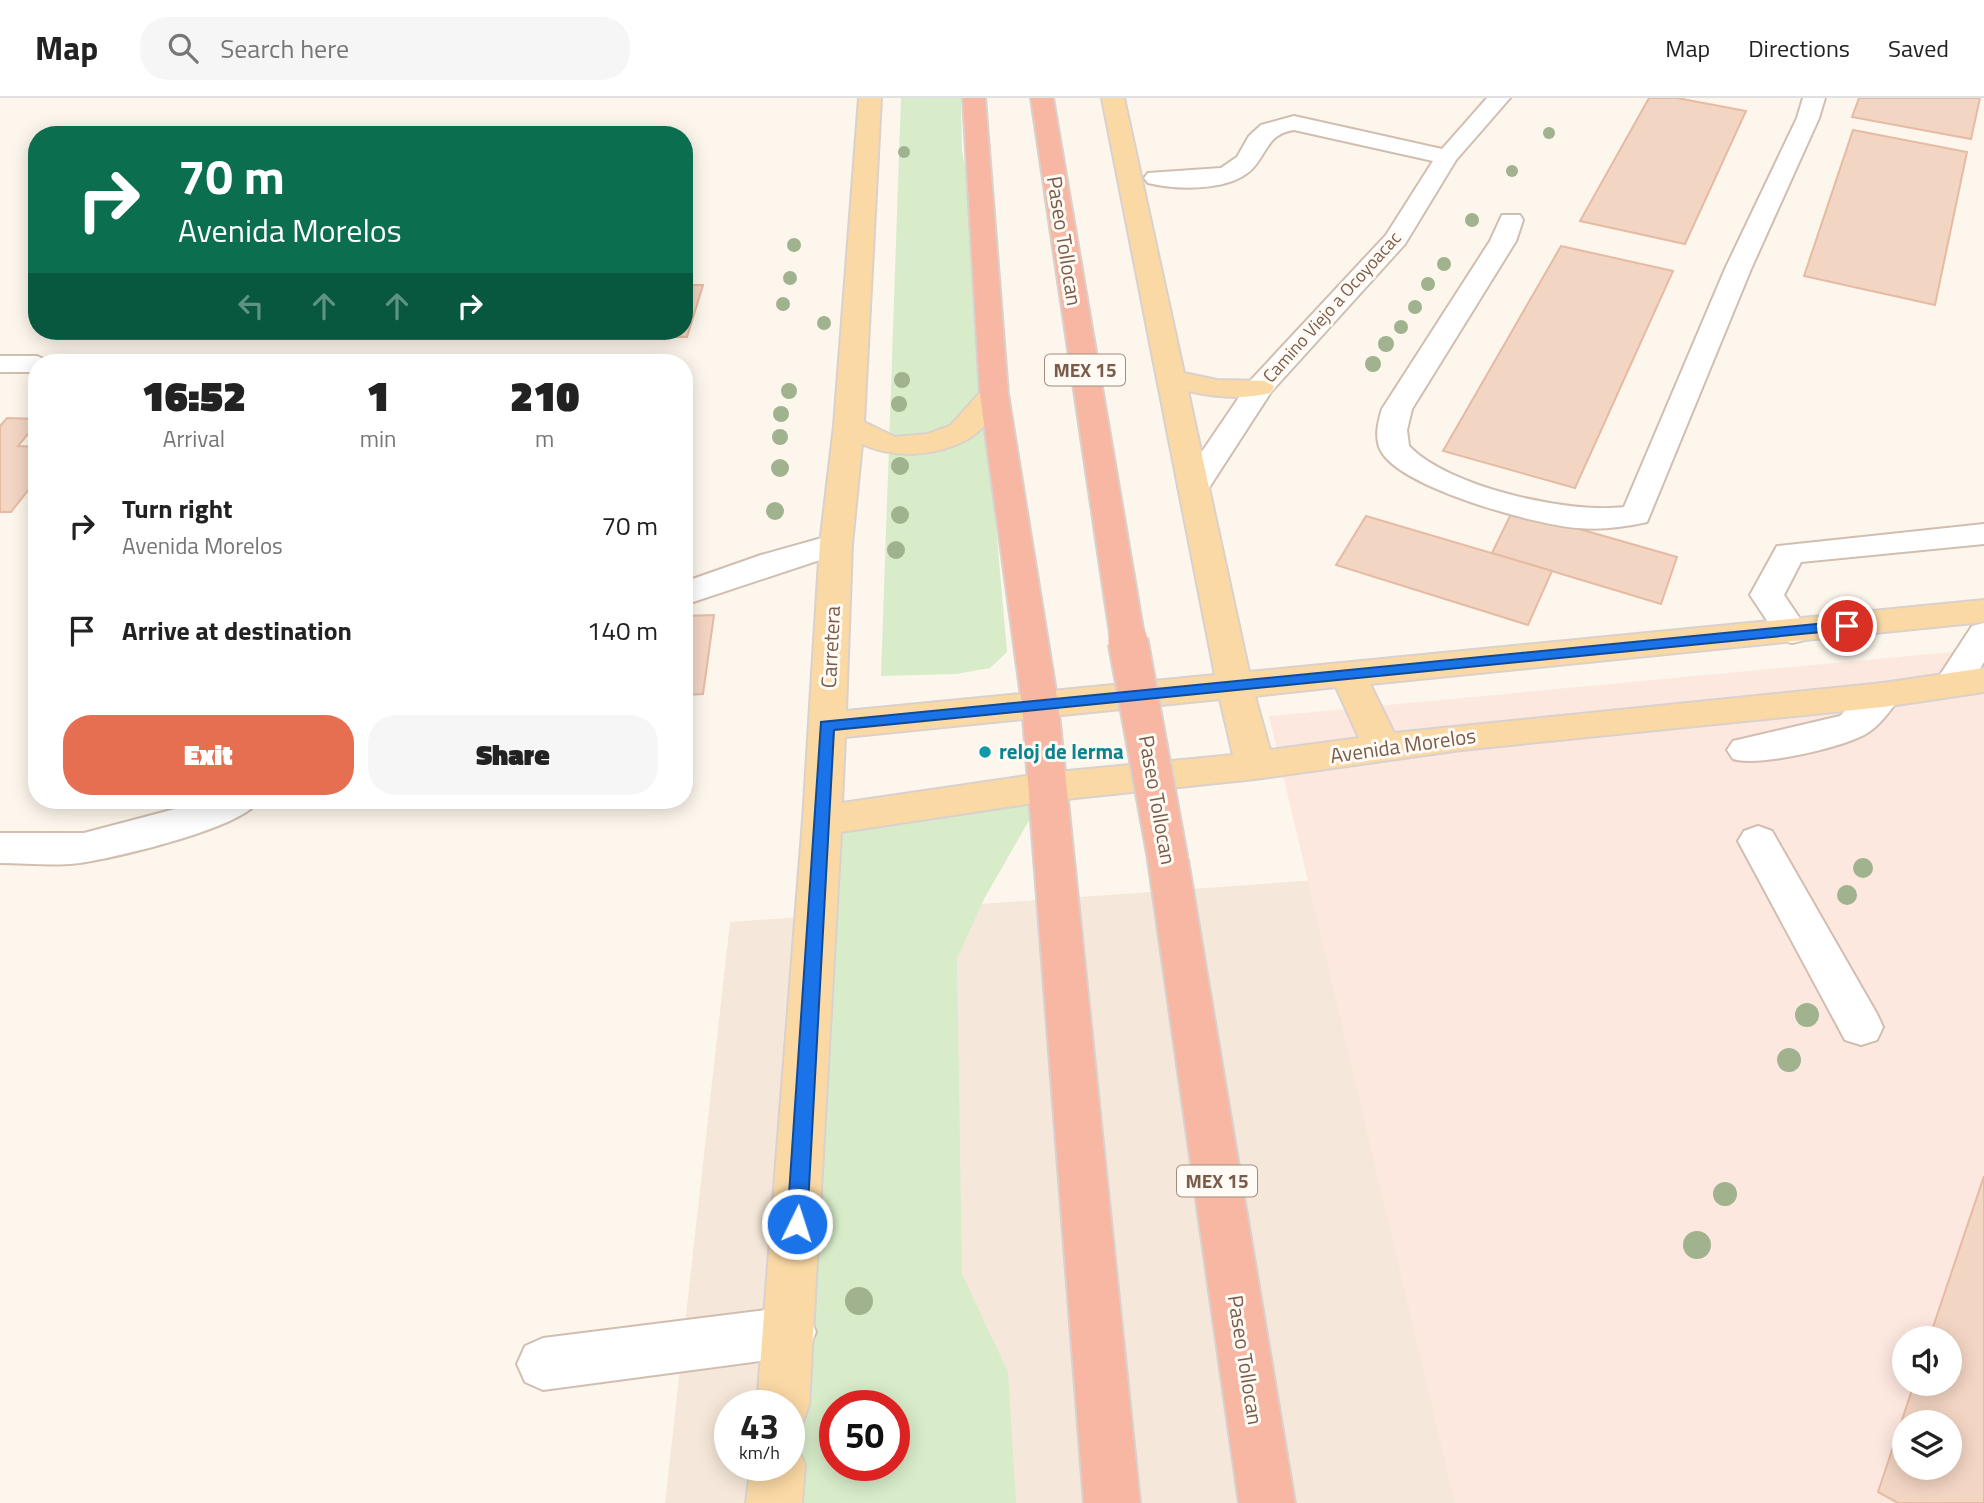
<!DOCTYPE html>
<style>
:root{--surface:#fff;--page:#f6f6f6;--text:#222;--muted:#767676;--line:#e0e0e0;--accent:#e76f51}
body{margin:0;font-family:"Titillium Web",sans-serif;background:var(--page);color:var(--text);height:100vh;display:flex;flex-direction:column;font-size:26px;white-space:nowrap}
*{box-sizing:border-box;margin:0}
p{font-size:23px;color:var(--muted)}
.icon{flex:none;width:38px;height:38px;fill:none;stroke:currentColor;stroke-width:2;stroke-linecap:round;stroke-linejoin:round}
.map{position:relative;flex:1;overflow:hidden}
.details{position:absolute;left:28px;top:256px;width:665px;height:455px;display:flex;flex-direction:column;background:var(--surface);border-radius:28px;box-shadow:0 4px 18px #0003}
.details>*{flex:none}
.hud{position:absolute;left:28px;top:28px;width:665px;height:214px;border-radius:28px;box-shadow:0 4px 18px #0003;background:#0b6e4f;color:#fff;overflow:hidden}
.fabs{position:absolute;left:1892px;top:1228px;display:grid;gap:14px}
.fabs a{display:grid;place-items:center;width:70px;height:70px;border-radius:50%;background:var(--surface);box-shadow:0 4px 18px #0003;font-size:35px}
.speed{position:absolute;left:714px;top:1292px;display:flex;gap:14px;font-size:35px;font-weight:700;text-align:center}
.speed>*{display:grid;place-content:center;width:91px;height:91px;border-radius:50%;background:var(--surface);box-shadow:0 4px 18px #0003;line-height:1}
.speed small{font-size:18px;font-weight:400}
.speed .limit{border:10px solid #d22;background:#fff;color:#111}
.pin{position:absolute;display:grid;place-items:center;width:60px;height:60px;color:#fff;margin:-30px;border:4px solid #fff;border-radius:50%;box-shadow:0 2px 7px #0007}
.me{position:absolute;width:77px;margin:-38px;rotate:4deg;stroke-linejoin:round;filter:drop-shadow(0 0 5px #0008)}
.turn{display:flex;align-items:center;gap:24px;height:147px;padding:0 35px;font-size:32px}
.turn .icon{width:91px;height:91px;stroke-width:2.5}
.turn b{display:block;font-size:49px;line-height:60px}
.lanes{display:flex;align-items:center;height:66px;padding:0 35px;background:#0003;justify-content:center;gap:35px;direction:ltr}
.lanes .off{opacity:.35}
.eta{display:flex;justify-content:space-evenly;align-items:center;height:119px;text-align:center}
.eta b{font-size:42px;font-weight:800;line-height:49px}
.button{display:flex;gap:14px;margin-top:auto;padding:14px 35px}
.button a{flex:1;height:80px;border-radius:28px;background:var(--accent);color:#fff;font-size:28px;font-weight:800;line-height:80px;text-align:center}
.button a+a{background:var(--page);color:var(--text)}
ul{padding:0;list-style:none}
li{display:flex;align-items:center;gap:21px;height:105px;padding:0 35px}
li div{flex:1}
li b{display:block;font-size:26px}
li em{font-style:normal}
header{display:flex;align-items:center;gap:42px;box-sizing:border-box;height:98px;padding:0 35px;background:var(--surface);border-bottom:2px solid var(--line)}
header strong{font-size:33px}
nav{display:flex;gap:38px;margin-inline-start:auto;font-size:24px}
.search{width:490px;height:63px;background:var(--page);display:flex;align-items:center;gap:18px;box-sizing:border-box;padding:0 24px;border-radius:28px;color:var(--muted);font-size:26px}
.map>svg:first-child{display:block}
</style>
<header>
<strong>Map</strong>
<div class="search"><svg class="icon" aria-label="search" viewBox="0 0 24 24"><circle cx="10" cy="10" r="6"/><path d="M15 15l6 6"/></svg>Search here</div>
<nav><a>Map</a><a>Directions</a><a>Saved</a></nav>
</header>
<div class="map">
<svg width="1984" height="1405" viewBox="0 0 1984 1405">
<rect width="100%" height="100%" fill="#fdf6ec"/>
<!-- residential -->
<path fill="#f5e8da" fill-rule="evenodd" d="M 1316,782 L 1463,1405 L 665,1405 L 730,824 ZM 730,1307 L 789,1307 L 789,1367 L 730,1367 ZM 835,1307 L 894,1307 L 894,1367 L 835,1367 Z"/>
<!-- commercial -->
<path fill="#fde8e0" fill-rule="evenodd" d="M 1984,551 L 1984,1405 L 1455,1405 L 1269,618 ZM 1904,1241 L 1950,1241 L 1950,1286 L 1904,1286 ZM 1904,1325 L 1950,1325 L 1950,1370 L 1904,1370 Z"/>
<!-- green -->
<g fill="#d8ecc9" fill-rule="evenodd">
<path d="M 901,0 L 961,0 L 962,53 L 972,103 L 978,223 L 1007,554 L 990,570 L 956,576 L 881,578 Z"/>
<path d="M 1046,693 L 984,801 L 957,861 L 962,1176 L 1008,1274 L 1016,1405 L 767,1405 L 770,1367 L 789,1367 L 789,1307 L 775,1307 L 823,713 ZM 835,1307 L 894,1307 L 894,1367 L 835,1367 Z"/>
</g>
<!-- building -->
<g fill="#f3d5c3" stroke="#e6bba3" stroke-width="2" fill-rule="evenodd">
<path d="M 1649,0 L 1677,0 L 1746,13 L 1685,146 L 1580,123 Z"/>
<path d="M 1859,0 L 1980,0 L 1971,41 L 1852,19 Z"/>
<path d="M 1853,32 L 1967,54 L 1935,207 L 1804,178 Z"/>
<path d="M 1561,148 L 1673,173 L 1575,390 L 1443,353 Z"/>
<path d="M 684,187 L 703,187 L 687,239 L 564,238 L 566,233 L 684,233 Z"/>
<path d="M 7,320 L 37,321 L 37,325 L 18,348 L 37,349 L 37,381 L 11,414 L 0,414 L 0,328 Z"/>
<path d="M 1513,412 L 1677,459 L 1661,506 L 1492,455 Z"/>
<path d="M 1366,418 L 1552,473 L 1528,527 L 1336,467 Z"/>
<path d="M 714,517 L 703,596 L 684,597 L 684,518 Z"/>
<path d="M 1984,1078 L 1984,1405 L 1898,1405 L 1878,1394 L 1914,1286 L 1950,1286 L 1950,1241 L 1929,1241 ZM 1904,1325 L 1950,1325 L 1950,1370 L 1904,1370 Z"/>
</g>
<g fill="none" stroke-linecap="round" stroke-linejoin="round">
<defs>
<g id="minor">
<path d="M 1487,0 L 1510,0 L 1456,62 L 1405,146 L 1271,294 L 1205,396 L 1194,398 L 1183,396 L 1178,389 L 1250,283 L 1386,137 L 1433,63 L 1294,32 C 1268,36 1268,53 1253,70 C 1231,94 1176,92 1148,85 L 1144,80 L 1148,75 L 1221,70 L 1237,59 L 1249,38 L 1261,27 L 1294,18 L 1442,51 Z"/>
<path d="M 1803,0 L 1825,0 L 1819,20 L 1751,171 L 1647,424 C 1625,429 1601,432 1578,430 C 1536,427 1401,390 1381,353 C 1374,340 1378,324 1382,311 L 1490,143 L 1502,117 L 1520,117 L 1523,122 L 1516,143 L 1412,311 L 1407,332 L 1409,348 C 1448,389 1568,416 1624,409 L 1725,171 L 1797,20 Z"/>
<path d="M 0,258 L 37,258 L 50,264 L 37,264 L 37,274 L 0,274 Z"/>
<path d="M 1984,426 L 1984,446 L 1801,464 L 1784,497 L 1809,534 L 1804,542 L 1792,545 L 1780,542 L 1750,497 L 1777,448 Z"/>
<path d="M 836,436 L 847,439 L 852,446 L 847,453 L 684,507 L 684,484 L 761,457 Z"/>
<path d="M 1984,525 L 1984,564 L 1965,595 L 1952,598 L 1939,595 L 1934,586 L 1972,528 Z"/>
<path d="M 1883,585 L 1896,588 L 1901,597 C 1893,610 1878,630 1864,637 C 1839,650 1759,669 1733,661 L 1727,652 L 1733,643 L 1840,618 L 1870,588 Z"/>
<path d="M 209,702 L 259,702 C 243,730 121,758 86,764 C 59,769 27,765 0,765 L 0,735 L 84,735 Z"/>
<path d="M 1758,728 L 1772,733 L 1877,916 L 1883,929 L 1877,942 L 1861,947 L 1845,942 L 1738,743 L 1744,733 Z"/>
<path d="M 790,1209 L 808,1216 L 816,1234 L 808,1252 L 790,1259 L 543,1292 L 525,1284 L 517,1266 L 525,1248 L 543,1240 Z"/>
</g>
<g id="major">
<path d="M 859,0 L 881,0 L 864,324 L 895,339 L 927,336 L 950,328 L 984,290 L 994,287 L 1004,290 L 1008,296 C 999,310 983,333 968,341 C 935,359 895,361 862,346 L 852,446 L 846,613 L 1215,577 L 1102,0 L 1124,0 L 1184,275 L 1217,282 L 1270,283 L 1274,289 L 1270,295 C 1243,302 1215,299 1188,293 L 1249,574 L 1984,502 L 1984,524 L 1370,586 L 1394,635 L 1883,585 L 1984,570 L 1984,594 L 1883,609 L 1461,652 L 1255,681 L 1047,703 L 841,734 L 809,1307 L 802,1326 L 789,1331 L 789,1307 L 757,1307 L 803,722 L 820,446 L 834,328 ZM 1336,589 L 1359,640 L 1270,652 L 1255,598 ZM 1220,601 L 1233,657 L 1047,675 L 842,705 L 845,639 Z"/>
<path d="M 789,1344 L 797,1348 L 805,1367 L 802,1405 L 746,1405 L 751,1367 L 789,1367 Z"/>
</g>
<g id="highway">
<path d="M 963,0 L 985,0 L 1008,296 L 1058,606 L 1140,1405 L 1084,1405 L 1022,606 L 980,296 Z"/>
<path d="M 1031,0 L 1053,0 L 1145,543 L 1140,551 L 1128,554 L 1116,551 L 1111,543 Z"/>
<path d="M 1168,747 L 1182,751 L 1188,762 L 1295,1405 L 1239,1405 L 1148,762 L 1154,751 Z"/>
</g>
</defs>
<!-- minor casing -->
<use href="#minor" stroke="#d1beb0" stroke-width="4"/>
<!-- major casing -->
<use href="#major" stroke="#dad1cd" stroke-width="4"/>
<!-- highway casing -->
<use href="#highway" stroke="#dad1cd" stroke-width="4"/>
<!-- minor -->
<use href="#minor" fill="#fff" fill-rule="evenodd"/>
<!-- major -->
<use href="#major" fill="#fbd9a5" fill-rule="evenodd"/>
<!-- highway -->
<use href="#highway" fill="#f7b7a3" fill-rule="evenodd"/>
<defs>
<path id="highway-bridge" d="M 1128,543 L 1168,762"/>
</defs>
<!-- highway-bridge casing -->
<use href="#highway-bridge" stroke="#dad1cd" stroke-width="43" stroke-linecap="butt"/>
<!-- highway-bridge -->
<use href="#highway-bridge" stroke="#f7b7a3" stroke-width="39"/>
</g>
<!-- trees -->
<g fill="#a0b28e">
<circle cx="1549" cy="35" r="6"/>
<circle cx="904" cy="54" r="6"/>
<circle cx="1512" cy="73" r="6"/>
<circle cx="1472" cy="122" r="7"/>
<circle cx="794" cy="147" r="7"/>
<circle cx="1444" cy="166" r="7"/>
<circle cx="790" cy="180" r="7"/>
<circle cx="1428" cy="186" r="7"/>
<circle cx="783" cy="206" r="7"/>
<circle cx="1415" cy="209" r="7"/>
<circle cx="824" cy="225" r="7"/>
<circle cx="1401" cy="229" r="7"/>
<circle cx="1386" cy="246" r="8"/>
<circle cx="1373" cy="266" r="8"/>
<circle cx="902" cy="282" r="8"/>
<circle cx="789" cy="293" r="8"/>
<circle cx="899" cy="306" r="8"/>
<circle cx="781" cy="316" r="8"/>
<circle cx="780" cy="339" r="8"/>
<circle cx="900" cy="368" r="9"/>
<circle cx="780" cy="370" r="9"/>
<circle cx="775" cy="413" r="9"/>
<circle cx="900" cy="417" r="9"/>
<circle cx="896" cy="452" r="9"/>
<circle cx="1863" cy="770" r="10"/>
<circle cx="1847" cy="797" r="10"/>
<circle cx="1807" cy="917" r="12"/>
<circle cx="1789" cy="962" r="12"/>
<circle cx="1725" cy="1096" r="12"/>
<circle cx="1697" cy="1147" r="14"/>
<circle cx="859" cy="1203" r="14"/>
</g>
<!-- route -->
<path fill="#1a73e8" stroke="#114b97" stroke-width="2" d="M 1847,523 L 1854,528 L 1852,531 L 834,632 L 807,1126 L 804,1133 L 797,1135 L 789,1133 L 787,1126 L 821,624 Z"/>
<!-- markers -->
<circle fill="#0f9aa8" stroke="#fffaf3" stroke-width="2.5" cx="985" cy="654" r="7"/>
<g text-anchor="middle" stroke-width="6" stroke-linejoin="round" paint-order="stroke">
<!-- far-street labels -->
<g font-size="18" fill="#7a5c4d" stroke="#fffaf3">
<text transform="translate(1332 209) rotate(-48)" y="6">Camino Viejo a Ocoyoacac</text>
</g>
<!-- shield labels -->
<g fill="#fffaf3" stroke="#a28b7f" stroke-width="2">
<rect x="1045" y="256.5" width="80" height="31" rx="5"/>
<rect x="1177" y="1067.5" width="80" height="31" rx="5"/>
</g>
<g font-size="19" font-weight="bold" fill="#7a5c4d">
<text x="1085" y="279">MEX 15</text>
<text x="1217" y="1090">MEX 15</text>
</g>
<!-- street labels -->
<g font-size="21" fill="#7a5c4d" stroke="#fffaf3">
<text transform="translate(1064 143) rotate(81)" y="7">Paseo Tollocan</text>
<text transform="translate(831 549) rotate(-87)" y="7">Carretera</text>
<text transform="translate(1403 648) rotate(-8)" y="7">Avenida Morelos</text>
<text transform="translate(1157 702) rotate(80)" y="7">Paseo Tollocan</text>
<text transform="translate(1245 1262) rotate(81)" y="7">Paseo Tollocan</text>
</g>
<!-- culture labels -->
<g font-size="21" font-weight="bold" fill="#0d838f" stroke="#fffaf3" text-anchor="start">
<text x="999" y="661">reloj de lerma</text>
</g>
</g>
</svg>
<div class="fabs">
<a><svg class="icon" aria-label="sound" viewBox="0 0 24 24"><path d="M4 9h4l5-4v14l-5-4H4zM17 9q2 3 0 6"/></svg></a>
<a><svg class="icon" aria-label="layers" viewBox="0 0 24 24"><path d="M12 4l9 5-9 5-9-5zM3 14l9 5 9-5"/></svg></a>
</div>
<div class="speed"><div>43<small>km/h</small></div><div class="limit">50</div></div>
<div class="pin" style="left:1847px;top:528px;background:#d93025"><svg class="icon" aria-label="arrive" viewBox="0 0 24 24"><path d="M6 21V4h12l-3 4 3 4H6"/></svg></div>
<svg class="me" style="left:797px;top:1126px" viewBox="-20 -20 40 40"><circle r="17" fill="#1a73e8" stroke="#fff" stroke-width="3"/><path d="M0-11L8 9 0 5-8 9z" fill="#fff"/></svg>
<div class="hud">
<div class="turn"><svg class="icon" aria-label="right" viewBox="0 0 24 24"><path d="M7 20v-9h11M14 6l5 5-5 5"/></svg><div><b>70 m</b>Avenida Morelos</div></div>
<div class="lanes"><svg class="icon off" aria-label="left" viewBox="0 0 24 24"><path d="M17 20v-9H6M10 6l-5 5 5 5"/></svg><svg class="icon off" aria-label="ahead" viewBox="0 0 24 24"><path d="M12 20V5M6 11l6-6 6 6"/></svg><svg class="icon off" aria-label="ahead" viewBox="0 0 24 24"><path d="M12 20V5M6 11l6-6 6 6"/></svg><svg class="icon" aria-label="right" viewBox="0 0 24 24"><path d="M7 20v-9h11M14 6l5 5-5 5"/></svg></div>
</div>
<section class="details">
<div class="eta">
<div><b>16:52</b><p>Arrival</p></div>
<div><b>1</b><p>min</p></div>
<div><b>210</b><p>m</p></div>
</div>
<ul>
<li><svg class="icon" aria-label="right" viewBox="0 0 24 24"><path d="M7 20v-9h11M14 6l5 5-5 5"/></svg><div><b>Turn right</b><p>Avenida Morelos</p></div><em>70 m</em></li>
<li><svg class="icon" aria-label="arrive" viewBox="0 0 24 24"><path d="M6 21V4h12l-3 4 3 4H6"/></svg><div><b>Arrive at destination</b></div><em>140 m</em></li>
</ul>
<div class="button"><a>Exit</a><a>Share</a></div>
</section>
</div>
